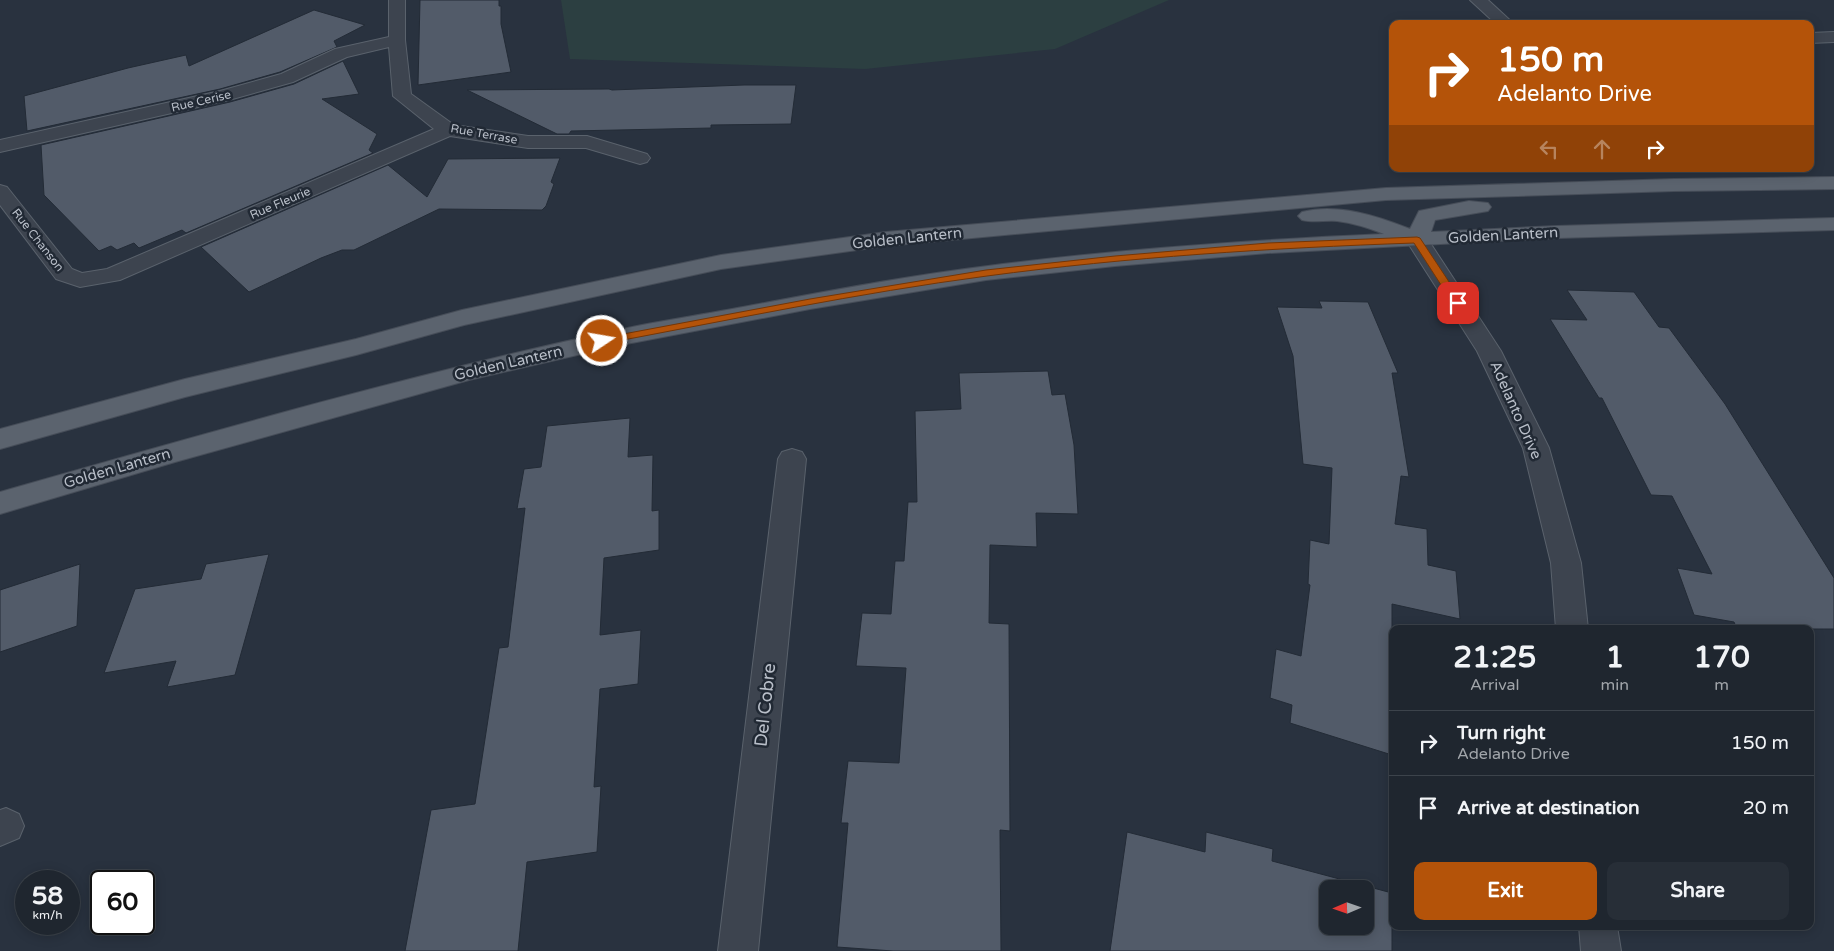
<!DOCTYPE html>
<style>
:root{--surface:#1f262f;--page:#272e37;--text:#f1f3f6;--muted:#a1a5aa;--line:#3c434b;--accent:#b45309}
body{margin:0;font-family:"Varela Round",sans-serif;background:var(--page);color:var(--text);height:100vh;display:flex;flex-direction:column;font-size:19px;white-space:nowrap}
*{box-sizing:border-box;margin:0}
p{font-size:16px;color:var(--muted)}
.icon{flex:none;width:28px;height:28px;fill:none;stroke:currentColor;stroke-width:2;stroke-linecap:round;stroke-linejoin:round}
.map{position:relative;flex:1;overflow:hidden}
.drawer{position:absolute;left:1389px;top:625px;width:425px;height:305px;display:flex;flex-direction:column;background:var(--surface);border-radius:10px;box-shadow:0 2px 12px #0003,0 0 0 1px var(--line)}
.drawer>*{flex:none}
.guide{position:absolute;left:1389px;top:20px;width:425px;height:152px;border-radius:10px;box-shadow:0 2px 12px #0003,0 0 0 1px var(--line);background:#b45309;color:#fff;overflow:hidden}
.needle{width:32px;rotate:268deg}
.buttons{position:absolute;left:1319px;top:880px;display:grid;gap:10px}
.buttons a{display:grid;place-items:center;width:55px;height:55px;border-radius:10px;background:var(--surface);box-shadow:0 2px 12px #0003,0 0 0 1px var(--line);font-size:25px}
.speed{position:absolute;left:15px;top:870px;display:flex;gap:10px;font-size:25px;font-weight:700;text-align:center}
.speed>*{display:grid;place-content:center;width:65px;height:65px;border-radius:50%;background:var(--surface);box-shadow:0 2px 12px #0003,0 0 0 1px var(--line);line-height:1}
.speed small{font-size:12px;font-weight:400}
.speed .limit{border:2px solid #111;border-radius:8px;background:#fff;color:#111}
.pin{position:absolute;display:grid;place-items:center;width:42px;height:42px;color:#fff;margin:-21px;border-radius:10px;box-shadow:0 2px 8px #0006}
.me{position:absolute;width:55px;margin:-28px;rotate:78deg;stroke-linejoin:round;filter:drop-shadow(0 0 4px #0008)}
.turn{display:flex;align-items:center;gap:18px;height:105px;padding:0 25px;font-size:22px}
.turn .icon{width:65px;height:65px;stroke-width:2.5}
.turn b{display:block;font-size:35px;line-height:42px}
.lanes{display:flex;align-items:center;height:48px;padding:0 25px;background:#0003;justify-content:center;gap:25px;direction:ltr}
.lanes .off{opacity:.35}
.eta{display:flex;justify-content:space-evenly;align-items:center;height:85px;text-align:center}
.eta b{font-size:30px;font-weight:800;line-height:35px}
.primary-button{display:flex;gap:10px;margin-top:auto;padding:10px 25px}
.primary-button a{flex:1;height:58px;border-radius:10px;background:var(--accent);color:#fff;font-size:20px;font-weight:800;line-height:58px;text-align:center}
.primary-button a+a{background:var(--page);color:var(--text)}
ul{padding:0;list-style:none}
li{display:flex;align-items:center;gap:15px;height:65px;padding:0 25px;border-top:1px solid var(--line)}
li div{flex:1}
li b{display:block;font-size:19px}
li em{font-style:normal}
.map>svg:first-child{display:block}
</style>
<div class="map">
<svg width="1834" height="951" viewBox="0 0 1834 951">
<rect width="100%" height="100%" fill="#29323f"/>
<!-- green -->
<path fill="#2c3f41" d="M 561,0 L 1169,0 L 1055,49 L 865,69 L 570,59 Z"/>
<!-- building -->
<g fill="#525b69" stroke="#232b36" fill-rule="evenodd">
<path d="M 420,0 L 499,0 L 499,6 L 501,6 L 501,24 L 511,72 L 418,85 Z"/>
<path d="M 314,10 L 365,25 L 334,41 L 337,47 L 280,72 L 220,89 L 27,131 L 24,96 L 128,68 L 186,55 L 189,66 Z"/>
<path d="M 343,61 L 359,94 L 322,99 L 377,134 L 369,150 L 373,153 L 186,233 L 182,230 L 139,248 L 134,243 L 117,250 L 111,246 L 99,251 L 44,195 L 41,145 L 230,102 L 294,84 Z"/>
<path d="M 744,85 L 796,85 L 791,124 L 711,125 L 711,128 L 571,131 L 569,134 L 557,134 L 467,90 L 609,89 L 612,90 Z"/>
<path d="M 560,158 L 551,182 L 554,184 L 546,206 L 542,210 L 439,209 L 354,250 L 342,250 L 321,258 L 249,292 L 201,247 L 388,165 L 427,197 L 448,159 Z"/>
<path d="M 1567,290 L 1634,292 L 1659,327 L 1669,328 L 1725,404 L 1834,578 L 1834,629 L 1737,629 L 1734,622 L 1694,615 L 1677,568 L 1712,574 L 1672,496 L 1651,495 L 1602,398 L 1599,398 L 1550,319 L 1587,320 Z"/>
<path d="M 1319,301 L 1368,302 L 1398,373 L 1392,373 L 1409,477 L 1401,476 L 1395,524 L 1427,529 L 1428,565 L 1456,571 L 1460,619 L 1392,604 L 1392,755 L 1290,723 L 1292,705 L 1270,698 L 1276,649 L 1301,656 L 1310,585 L 1308,584 L 1310,540 L 1329,544 L 1332,468 L 1303,464 L 1293,356 L 1277,307 L 1322,308 Z"/>
<path d="M 1048,371 L 1052,395 L 1065,394 L 1074,445 L 1078,514 L 1036,513 L 1037,547 L 990,545 L 989,623 L 1009,624 L 1010,831 L 1000,830 L 1001,951 L 893,951 L 837,947 L 848,823 L 841,823 L 848,761 L 899,763 L 906,668 L 856,666 L 862,613 L 891,614 L 895,561 L 904,561 L 908,502 L 917,502 L 915,411 L 961,409 L 959,373 Z"/>
<path d="M 630,418 L 628,457 L 653,455 L 652,511 L 659,510 L 659,550 L 604,558 L 600,635 L 641,630 L 638,684 L 600,689 L 594,787 L 601,786 L 597,852 L 527,862 L 518,951 L 405,951 L 431,810 L 475,804 L 499,648 L 508,647 L 525,508 L 517,509 L 524,469 L 541,467 L 547,426 Z"/>
<path d="M 269,554 L 235,675 L 167,687 L 176,661 L 104,673 L 135,589 L 201,579 L 206,564 Z"/>
<path d="M 80,564 L 77,626 L 0,652 L 0,590 Z"/>
<path d="M 1127,832 L 1205,852 L 1206,832 L 1273,849 L 1272,861 L 1392,893 L 1392,951 L 1110,951 ZM 1328,889 L 1365,889 L 1365,926 L 1328,926 Z"/>
</g>
<g fill="none" stroke-linecap="round" stroke-linejoin="round">
<defs>
<g id="minor">
<path d="M 389,0 L 405,0 L 405,40 L 411,94 L 454,125 L 528,136 L 587,136 L 647,154 L 650,158 L 647,162 L 640,164 L 586,148 L 528,148 L 450,136 L 120,280 L 80,287 L 56,279 L 0,205 L 0,185 L 7,187 L 72,269 L 82,273 L 107,269 L 434,129 L 393,96 L 389,47 L 347,57 L 293,82 L 229,100 L 0,152 L 0,140 L 220,91 L 281,74 L 335,49 L 389,37 Z"/>
<path d="M 1470,0 L 1488,0 L 1514,24 L 1496,24 Z"/>
<path d="M 1834,32 L 1834,42 L 1810,43 L 1810,33 Z"/>
<path d="M 792,449 L 802,452 L 806,459 L 758,951 L 718,951 L 778,459 L 782,452 Z"/>
<path d="M 6,808 L 19,814 L 24,826 L 19,838 L 0,846 L 0,810 Z"/>
</g>
<g id="tertiary">
<path d="M 1417,233 L 1425,235 L 1501,351 L 1549,448 L 1581,563 L 1588,629 L 1556,629 L 1551,563 L 1523,448 L 1477,351 L 1406,240 L 1409,235 Z"/>
<path d="M 1579,926 L 1617,926 L 1621,951 L 1581,951 Z"/>
</g>
<g id="primary">
<path d="M 1834,177 L 1834,189 L 1674,191 L 1386,200 L 886,246 L 721,269 L 464,325 L 356,355 L 185,397 L 0,449 L 0,429 L 185,379 L 356,339 L 462,310 L 721,255 L 886,232 L 1386,188 L 1674,179 Z"/>
<path d="M 1469,201 L 1488,203 L 1491,207 L 1488,211 L 1435,220 L 1431,232 L 1557,226 L 1834,218 L 1834,230 L 1557,238 L 1268,253 L 1115,266 L 986,280 L 810,309 L 621,345 L 469,380 L 175,462 L 0,514 L 0,492 C 204,434 409,375 617,330 C 659,321 701,315 743,307 C 824,292 906,276 988,266 C 1119,249 1251,240 1384,234 C 1369,228 1353,223 1337,221 C 1325,220 1314,223 1302,220 L 1298,216 L 1302,212 C 1338,203 1377,216 1410,229 L 1419,211 Z"/>
</g>
</defs>
<!-- minor casing -->
<use href="#minor" stroke="#5a626c" stroke-width="2"/>
<!-- tertiary casing -->
<use href="#tertiary" stroke="#5a626c" stroke-width="2"/>
<!-- primary casing -->
<use href="#primary" stroke="#464d58" stroke-width="2"/>
<!-- minor -->
<use href="#minor" fill="#3d444f" fill-rule="evenodd"/>
<!-- tertiary -->
<use href="#tertiary" fill="#3d444f" fill-rule="evenodd"/>
<!-- primary -->
<use href="#primary" fill="#5b636e" fill-rule="evenodd"/>
</g>
<!-- route -->
<path fill="#b45309" stroke="#753606" d="M 1417,237 L 1420,238 L 1463,303 L 1461,305 L 1454,305 L 1414,243 C 1271,248 1129,257 987,276 C 858,293 730,320 602,344 L 597,341 L 602,338 L 810,299 L 986,270 L 1115,256 L 1268,243 Z"/>
<g text-anchor="middle" stroke-width="5" stroke-linejoin="round" paint-order="stroke">
<!-- far-street labels -->
<g font-size="12" fill="#b9bfc9" stroke="#212934">
<text transform="translate(201 101) rotate(-13)" y="4">Rue Cerise</text>
<text transform="translate(484 134) rotate(10)" y="4">Rue Terrase</text>
<text transform="translate(280 203) rotate(-23)" y="4">Rue Fleurie</text>
<text transform="translate(38 240) rotate(52)" y="4">Rue Chanson</text>
</g>
<!-- street labels -->
<g font-size="15" fill="#b9bfc9" stroke="#212934">
<text transform="translate(1503 235) rotate(-3)" y="5">Golden Lantern</text>
<text transform="translate(907 238) rotate(-6)" y="5">Golden Lantern</text>
<text transform="translate(508 363) rotate(-13)" y="5">Golden Lantern</text>
<text transform="translate(1516 410) rotate(66)" y="5">Adelanto Drive</text>
<text transform="translate(117 468) rotate(-16)" y="5">Golden Lantern</text>
</g>
<!-- near-street labels -->
<g font-size="18" fill="#b9bfc9" stroke="#212934">
<text transform="translate(765 705) rotate(-84)" y="6">Del Cobre</text>
</g>
</g>
</svg>
<div class="buttons">
<a><svg class="needle" viewBox="-14 -14 28 28"><path d="M0-13l5 13h-10z" fill="#e53935"/><path d="M0 13l5-13h-10z" fill="#a1a5aa"/></svg></a>
</div>
<div class="speed"><div>58<small>km/h</small></div><div class="limit">60</div></div>
<div class="pin" style="left:1458px;top:303px;background:#d93025"><svg class="icon" aria-label="arrive" viewBox="0 0 24 24"><path d="M6 21V4h12l-3 4 3 4H6"/></svg></div>
<svg class="me" style="left:602px;top:341px" viewBox="-20 -20 40 40"><circle r="17" fill="#b45309" stroke="#fff" stroke-width="3"/><path d="M0-11L8 9 0 5-8 9z" fill="#fff"/></svg>
<div class="guide">
<div class="turn"><svg class="icon" aria-label="right" viewBox="0 0 24 24"><path d="M7 20v-9h11M14 6l5 5-5 5"/></svg><div><b>150 m</b>Adelanto Drive</div></div>
<div class="lanes"><svg class="icon off" aria-label="left" viewBox="0 0 24 24"><path d="M17 20v-9H6M10 6l-5 5 5 5"/></svg><svg class="icon off" aria-label="ahead" viewBox="0 0 24 24"><path d="M12 20V5M6 11l6-6 6 6"/></svg><svg class="icon" aria-label="right" viewBox="0 0 24 24"><path d="M7 20v-9h11M14 6l5 5-5 5"/></svg></div>
</div>
<section class="drawer">
<div class="eta">
<div><b>21:25</b><p>Arrival</p></div>
<div><b>1</b><p>min</p></div>
<div><b>170</b><p>m</p></div>
</div>
<ul>
<li><svg class="icon" aria-label="right" viewBox="0 0 24 24"><path d="M7 20v-9h11M14 6l5 5-5 5"/></svg><div><b>Turn right</b><p>Adelanto Drive</p></div><em>150 m</em></li>
<li><svg class="icon" aria-label="arrive" viewBox="0 0 24 24"><path d="M6 21V4h12l-3 4 3 4H6"/></svg><div><b>Arrive at destination</b></div><em>20 m</em></li>
</ul>
<div class="primary-button"><a>Exit</a><a>Share</a></div>
</section>
</div>
